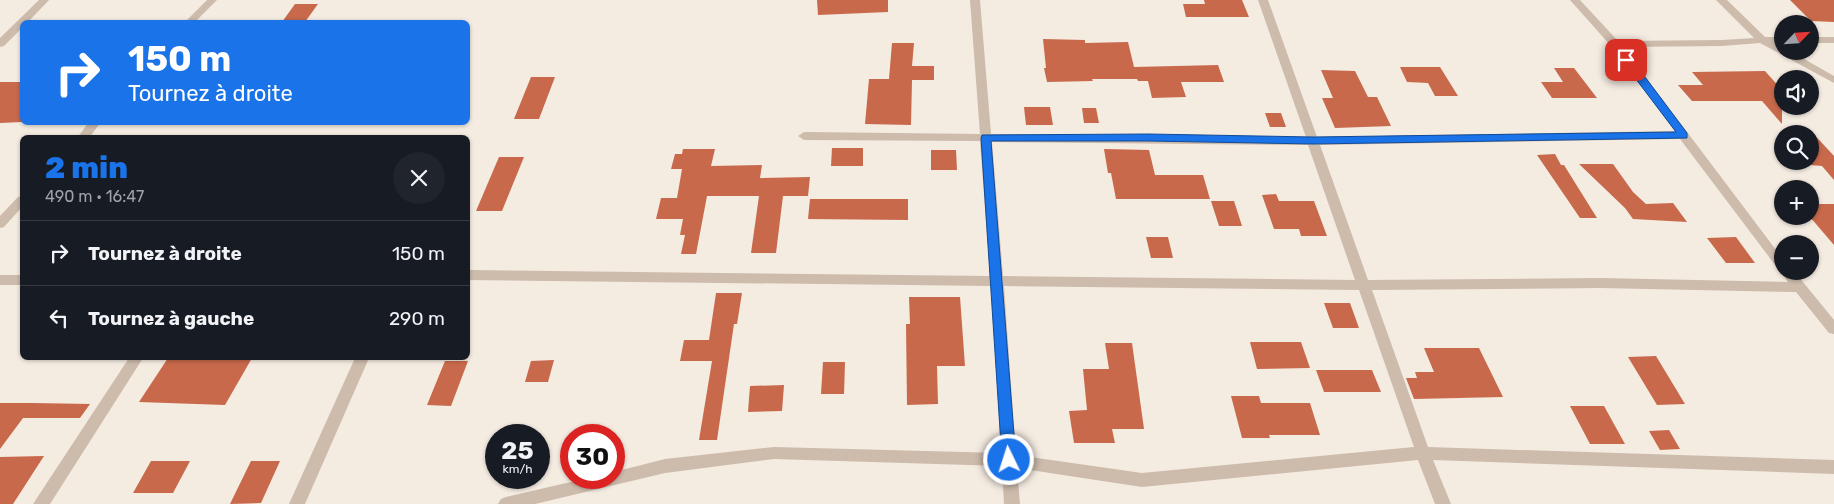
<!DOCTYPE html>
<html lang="fr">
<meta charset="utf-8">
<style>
:root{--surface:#171b24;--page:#20242c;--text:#f1f3f6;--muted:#9ea1a6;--line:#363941;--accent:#1a73e8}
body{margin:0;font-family:Rubik,sans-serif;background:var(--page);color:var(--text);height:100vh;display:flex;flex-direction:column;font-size:19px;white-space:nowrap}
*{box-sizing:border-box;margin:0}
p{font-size:16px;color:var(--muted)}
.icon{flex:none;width:28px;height:28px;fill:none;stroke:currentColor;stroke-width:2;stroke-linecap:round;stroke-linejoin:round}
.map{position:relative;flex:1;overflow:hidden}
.drawer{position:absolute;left:20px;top:135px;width:450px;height:225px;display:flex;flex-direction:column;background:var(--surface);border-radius:8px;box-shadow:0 1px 4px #0004}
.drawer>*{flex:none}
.guide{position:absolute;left:20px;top:20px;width:450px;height:105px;border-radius:8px;box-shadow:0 1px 4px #0004;background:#1a73e8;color:#fff;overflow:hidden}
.needle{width:32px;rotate:65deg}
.tools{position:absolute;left:1774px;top:15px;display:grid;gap:10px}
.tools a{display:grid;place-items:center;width:45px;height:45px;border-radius:50%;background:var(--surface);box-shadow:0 1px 4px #0004;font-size:25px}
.speed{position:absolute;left:485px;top:424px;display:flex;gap:10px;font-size:25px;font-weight:700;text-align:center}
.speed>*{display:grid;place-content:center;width:65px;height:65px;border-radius:50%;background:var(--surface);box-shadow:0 1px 4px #0004;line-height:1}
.speed small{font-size:12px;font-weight:400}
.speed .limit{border:8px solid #d22;background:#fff;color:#111}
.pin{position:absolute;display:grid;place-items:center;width:42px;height:42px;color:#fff;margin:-21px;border-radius:10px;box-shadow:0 2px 8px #0006}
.me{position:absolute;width:55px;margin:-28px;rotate:356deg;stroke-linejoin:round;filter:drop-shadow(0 0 4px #0008)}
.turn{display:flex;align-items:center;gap:18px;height:105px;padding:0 25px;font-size:22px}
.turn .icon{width:65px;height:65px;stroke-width:2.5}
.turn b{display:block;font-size:35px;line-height:42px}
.round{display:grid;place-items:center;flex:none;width:52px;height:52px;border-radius:26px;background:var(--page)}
.overview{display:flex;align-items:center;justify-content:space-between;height:85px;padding:0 25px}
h1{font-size:30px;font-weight:800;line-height:38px;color:var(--accent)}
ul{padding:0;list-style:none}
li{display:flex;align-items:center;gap:15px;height:65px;padding:0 25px;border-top:1px solid var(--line)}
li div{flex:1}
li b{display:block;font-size:19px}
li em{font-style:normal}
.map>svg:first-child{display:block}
</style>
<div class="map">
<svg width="1834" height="504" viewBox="0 0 1834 504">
<rect width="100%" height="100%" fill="#f4ebe1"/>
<!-- building -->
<g fill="#c8694b">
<path d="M 817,0 L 888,0 L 888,12 L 818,15 Z"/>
<path d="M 1204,0 L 1242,0 L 1249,17 L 1186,17 L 1183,4 L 1205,4 Z"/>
<path d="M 1790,0 L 1834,0 L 1834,22 L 1811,21 Z"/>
<path d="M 295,4 L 318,4 L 305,22 L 282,22 Z"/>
<path d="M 1043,39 L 1085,40 L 1085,43 L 1128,42 L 1134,67 L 1218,65 L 1224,82 L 1181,82 L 1186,97 L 1152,98 L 1148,81 L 1138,81 L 1137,79 L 1092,79 L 1093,81 L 1047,82 L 1044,68 L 1046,68 Z"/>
<path d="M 892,43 L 914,43 L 912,66 L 934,66 L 934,80 L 912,80 L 911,125 L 865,124 L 869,79 L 889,79 Z"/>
<path d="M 1400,67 L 1440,67 L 1458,96 L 1435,96 L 1428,83 L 1407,82 Z"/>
<path d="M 1554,68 L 1574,68 L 1597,98 L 1552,98 L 1541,82 L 1563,82 Z"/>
<path d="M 1321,70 L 1355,71 L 1368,97 L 1377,97 L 1391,126 L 1335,128 L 1322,98 L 1333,98 Z"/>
<path d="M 1765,71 L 1782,90 L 1782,124 L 1762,101 L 1692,101 L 1678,85 L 1703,85 L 1692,72 Z"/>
<path d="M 531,77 L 555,77 L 539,119 L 514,119 Z"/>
<path d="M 0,82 L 22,82 L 22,122 L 0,123 Z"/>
<path d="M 1024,107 L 1050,107 L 1053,125 L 1026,125 Z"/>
<path d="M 1082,108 L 1096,108 L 1099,123 L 1084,123 Z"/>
<path d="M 1265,113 L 1281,113 L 1286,127 L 1270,127 Z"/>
<path d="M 1810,130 L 1834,156 L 1834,180 L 1822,166 L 1810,165 Z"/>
<path d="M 832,148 L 863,148 L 863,166 L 831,166 Z"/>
<path d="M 683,149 L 715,149 L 711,166 L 762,165 L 760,178 L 810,177 L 808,196 L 783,196 L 776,253 L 751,253 L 759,196 L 707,196 L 696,254 L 681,254 L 685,235 L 680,235 L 683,219 L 656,219 L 661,198 L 677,198 L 682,169 L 671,169 L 675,154 L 682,154 Z"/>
<path d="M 1104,149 L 1149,150 L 1155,175 L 1203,175 L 1210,199 L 1116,199 L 1111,173 L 1108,173 Z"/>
<path d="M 931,150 L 956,150 L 957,170 L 931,170 Z"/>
<path d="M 1555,154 L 1561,165 L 1564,165 L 1597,218 L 1580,218 L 1537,155 Z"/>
<path d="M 499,157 L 524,157 L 502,211 L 476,211 Z"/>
<path d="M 1579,164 L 1613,164 L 1633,192 L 1646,204 L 1673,203 L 1687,222 L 1633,219 L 1625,208 Z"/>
<path d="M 1276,194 L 1279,201 L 1314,201 L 1327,236 L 1301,236 L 1299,229 L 1274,229 L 1262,195 Z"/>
<path d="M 810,199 L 908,199 L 908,220 L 808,219 Z"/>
<path d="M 1211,201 L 1234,201 L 1242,226 L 1219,226 Z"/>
<path d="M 1810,204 L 1834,204 L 1834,245 L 1810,217 Z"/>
<path d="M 1146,237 L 1168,237 L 1173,258 L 1151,258 Z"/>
<path d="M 1736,237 L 1755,263 L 1726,263 L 1707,238 Z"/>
<path d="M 716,293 L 742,293 L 737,324 L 734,324 L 717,440 L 699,440 L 712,361 L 680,361 L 684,340 L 709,340 Z"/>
<path d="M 909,297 L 960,297 L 965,366 L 937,366 L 938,404 L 907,405 L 906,324 L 910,324 Z"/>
<path d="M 1324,303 L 1350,303 L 1359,328 L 1333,328 Z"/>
<path d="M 1250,342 L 1301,342 L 1310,368 L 1257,369 Z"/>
<path d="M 1105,343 L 1132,343 L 1144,429 L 1112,429 L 1115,443 L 1074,443 L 1069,411 L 1087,410 L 1083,369 L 1109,369 Z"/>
<path d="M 1424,348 L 1479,348 L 1503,397 L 1414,399 L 1406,378 L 1417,378 L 1415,372 L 1434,372 Z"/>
<path d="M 1656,356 L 1685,404 L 1657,405 L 1628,357 Z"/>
<path d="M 168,358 L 252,358 L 225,405 L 139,402 Z"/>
<path d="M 554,360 L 548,382 L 525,382 L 531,361 Z"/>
<path d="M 445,361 L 468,361 L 451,406 L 427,405 Z"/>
<path d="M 823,362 L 845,362 L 844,394 L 821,394 Z"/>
<path d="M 1316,370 L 1372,370 L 1381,392 L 1324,392 Z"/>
<path d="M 784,385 L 782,411 L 748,412 L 750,386 Z"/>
<path d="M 1231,396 L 1259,396 L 1261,403 L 1310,403 L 1320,435 L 1269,435 L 1270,438 L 1242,438 Z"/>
<path d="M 0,403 L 33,403 L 90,404 L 80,418 L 23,418 L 0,449 Z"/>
<path d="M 1570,406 L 1604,406 L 1625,444 L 1590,444 Z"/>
<path d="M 1669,430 L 1680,449 L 1660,450 L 1649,431 Z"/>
<path d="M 44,456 L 13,504 L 0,504 L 0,457 Z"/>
<path d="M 151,461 L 190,461 L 173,493 L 133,493 Z"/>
<path d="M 251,461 L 280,461 L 261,503 L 230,504 Z"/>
</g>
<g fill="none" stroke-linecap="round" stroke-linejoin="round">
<!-- minor -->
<g fill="#cdbbac" fill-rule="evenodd">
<path d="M 39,0 L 49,0 L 28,22 L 22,22 L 22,28 L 4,46 L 0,47 L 0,38 Z"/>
<path d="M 207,0 L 217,0 L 195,22 L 185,22 Z"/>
<path d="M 970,0 L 980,0 L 991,134 L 1306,137 L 1258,0 L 1268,0 L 1317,137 L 1675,131 L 1611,46 L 1570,0 L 1580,0 L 1618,41 L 1722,40 L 1754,38 L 1716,0 L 1727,0 L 1765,37 L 1782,37 L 1782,43 L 1775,43 L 1782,47 L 1782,51 L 1790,51 L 1834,76 L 1834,83 L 1760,43 L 1722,46 L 1623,47 L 1782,258 L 1782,271 L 1794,271 L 1834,320 L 1834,334 L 1829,333 L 1796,292 L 1600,288 L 1372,290 L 1428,447 L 1834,460 L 1834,474 L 1433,460 L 1451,504 L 1435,504 L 1418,460 L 1142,487 L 1017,468 L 1020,504 L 1004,504 L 1002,466 L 774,459 L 665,473 L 535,504 L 498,504 L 501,499 L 506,497 L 588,478 L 614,478 L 614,472 L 665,459 L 774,447 L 1001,453 L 991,286 L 468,280 L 468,270 L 990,276 L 980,141 L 804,140 L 798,136 L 804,132 L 980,134 ZM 1680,139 L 1788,282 L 1600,278 L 1368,280 L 1320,145 ZM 992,142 L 1308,145 L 1355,280 L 1003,276 ZM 1004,286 L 1359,290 L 1414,447 L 1142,473 L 1016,455 Z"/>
<rect x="1810" y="37" width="24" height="6"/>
<path d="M 89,122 L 101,122 L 89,138 L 77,138 Z"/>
<path d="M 22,196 L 22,207 L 4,227 L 0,228 L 0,216 L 18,197 Z"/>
<rect x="0" y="275" width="22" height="10"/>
<path d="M 129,358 L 143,358 L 50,504 L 33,504 Z"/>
<path d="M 355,358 L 369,358 L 305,504 L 289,504 Z"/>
</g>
</g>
<!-- route -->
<path fill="#1a73e8" stroke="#114b97" d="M 1623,57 L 1630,57 L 1687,133 L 1687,138 L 1313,144 L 1148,141 L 991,141 L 1016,460 L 1014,464 L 1009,466 L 1004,464 L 1002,460 L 981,138 L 982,135 L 1148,134 L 1313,137 L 1676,132 L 1623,62 Z"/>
</svg>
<div class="tools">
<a><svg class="needle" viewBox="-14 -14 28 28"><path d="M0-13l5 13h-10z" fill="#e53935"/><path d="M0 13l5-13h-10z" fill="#9ea1a6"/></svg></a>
<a><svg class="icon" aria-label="sound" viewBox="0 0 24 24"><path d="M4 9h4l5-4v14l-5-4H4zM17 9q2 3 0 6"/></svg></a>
<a><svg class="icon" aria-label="search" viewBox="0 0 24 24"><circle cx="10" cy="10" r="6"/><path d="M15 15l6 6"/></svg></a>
<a>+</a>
<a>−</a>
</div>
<div class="speed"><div>25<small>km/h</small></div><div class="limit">30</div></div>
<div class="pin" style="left:1626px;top:60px;background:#d93025"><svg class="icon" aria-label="arrive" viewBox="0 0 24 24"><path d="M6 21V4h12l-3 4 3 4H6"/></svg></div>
<svg class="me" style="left:1009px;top:460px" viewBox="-20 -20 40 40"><circle r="17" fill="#1a73e8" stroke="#fff" stroke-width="3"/><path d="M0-11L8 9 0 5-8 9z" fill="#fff"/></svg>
<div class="guide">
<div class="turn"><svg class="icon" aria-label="right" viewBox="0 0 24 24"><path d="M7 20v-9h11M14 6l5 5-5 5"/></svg><div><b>150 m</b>Tournez à droite</div></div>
</div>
<section class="drawer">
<div class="overview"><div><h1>2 min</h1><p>490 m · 16:47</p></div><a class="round"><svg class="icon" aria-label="close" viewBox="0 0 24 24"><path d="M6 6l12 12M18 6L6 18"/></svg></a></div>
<ul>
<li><svg class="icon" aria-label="right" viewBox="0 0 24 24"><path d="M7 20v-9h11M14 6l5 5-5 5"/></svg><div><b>Tournez à droite</b></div><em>150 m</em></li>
<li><svg class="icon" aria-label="left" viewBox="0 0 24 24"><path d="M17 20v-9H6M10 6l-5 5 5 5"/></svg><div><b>Tournez à gauche</b></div><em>290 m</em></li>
</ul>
</section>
</div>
